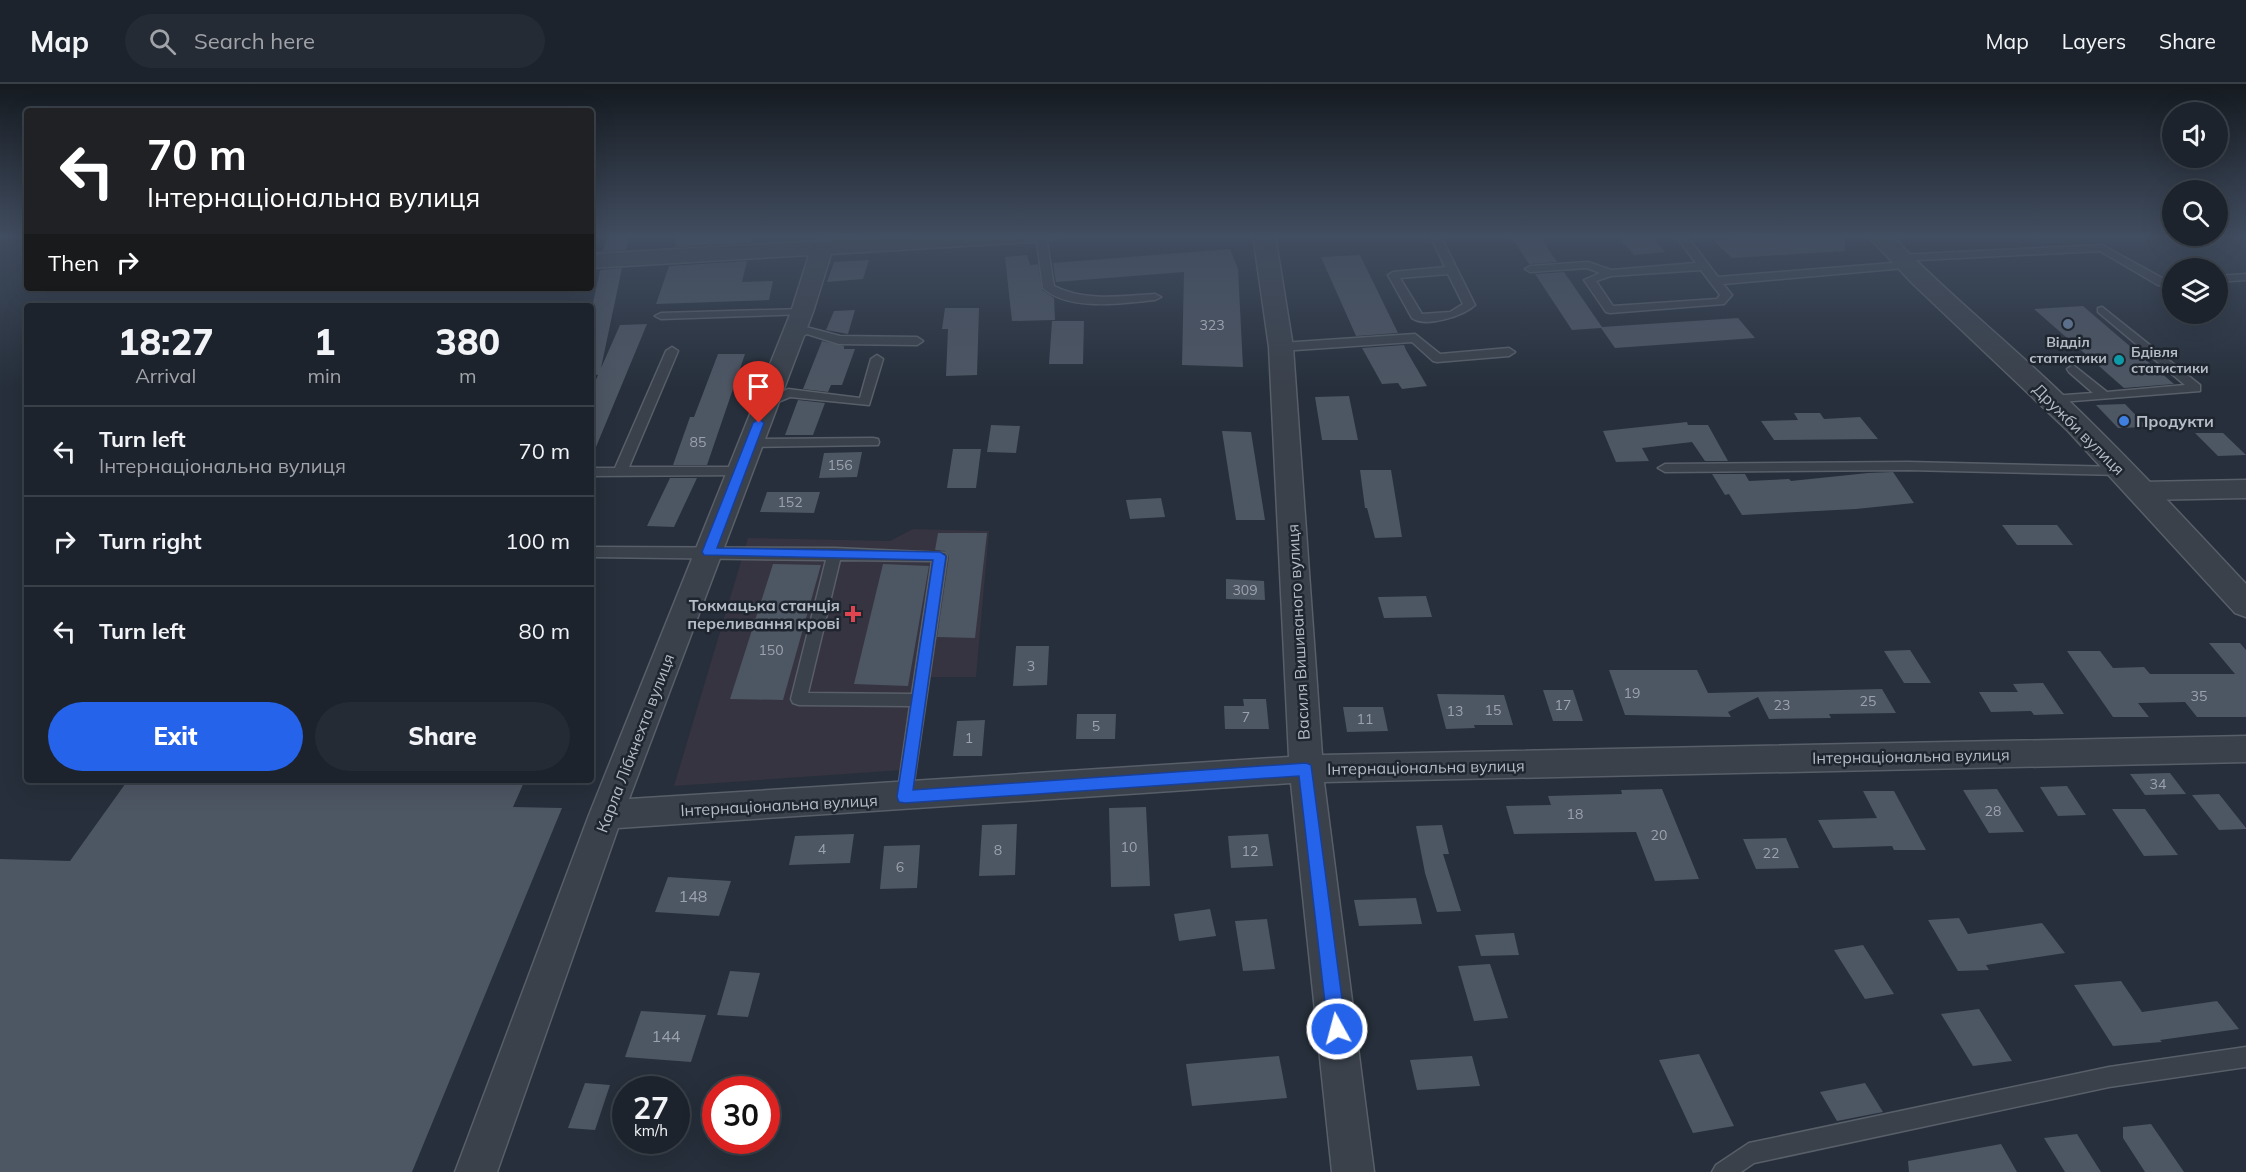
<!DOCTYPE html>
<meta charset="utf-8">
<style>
:root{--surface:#1c232c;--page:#252b34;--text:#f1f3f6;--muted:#a0a4a9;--line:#3a4048;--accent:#2563eb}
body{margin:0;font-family:Mulish,sans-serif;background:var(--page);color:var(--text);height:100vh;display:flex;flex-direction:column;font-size:22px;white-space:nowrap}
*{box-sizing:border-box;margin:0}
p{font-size:20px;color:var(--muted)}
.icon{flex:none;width:33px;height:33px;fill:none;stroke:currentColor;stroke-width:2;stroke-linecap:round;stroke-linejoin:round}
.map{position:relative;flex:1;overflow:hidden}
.side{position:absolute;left:24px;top:219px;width:570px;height:480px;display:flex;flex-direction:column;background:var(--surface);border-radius:6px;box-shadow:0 6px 24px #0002,0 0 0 2px var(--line)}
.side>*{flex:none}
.top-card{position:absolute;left:24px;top:24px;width:570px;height:183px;border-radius:6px;box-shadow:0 6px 24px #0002,0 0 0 2px var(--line);background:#202124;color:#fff;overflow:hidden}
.fabs{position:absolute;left:2162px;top:18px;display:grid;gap:12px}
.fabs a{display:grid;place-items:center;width:66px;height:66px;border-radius:50%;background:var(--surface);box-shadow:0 6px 24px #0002,0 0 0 2px var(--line);font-size:30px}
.speed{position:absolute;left:612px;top:992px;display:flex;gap:12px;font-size:30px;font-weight:700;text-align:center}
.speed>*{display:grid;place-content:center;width:78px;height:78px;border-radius:50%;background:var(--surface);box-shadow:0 6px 24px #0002,0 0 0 2px var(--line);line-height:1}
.speed small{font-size:15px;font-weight:400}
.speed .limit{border:9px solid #d22;background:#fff;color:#111}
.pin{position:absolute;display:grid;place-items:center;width:51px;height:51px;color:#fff;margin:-62px -26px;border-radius:50% 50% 50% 0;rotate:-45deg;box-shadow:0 0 6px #0007}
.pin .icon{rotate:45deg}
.me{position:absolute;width:66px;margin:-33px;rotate:353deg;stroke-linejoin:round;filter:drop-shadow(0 0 4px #0008)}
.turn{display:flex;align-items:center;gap:21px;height:126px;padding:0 24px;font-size:27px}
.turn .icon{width:78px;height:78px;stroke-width:2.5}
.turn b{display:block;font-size:42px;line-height:51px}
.then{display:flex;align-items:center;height:57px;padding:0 24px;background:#0003;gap:12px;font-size:22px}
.eta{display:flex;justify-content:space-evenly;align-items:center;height:102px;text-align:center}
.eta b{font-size:36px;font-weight:800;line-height:42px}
.action{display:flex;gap:12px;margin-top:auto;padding:12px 24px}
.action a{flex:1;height:69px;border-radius:36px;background:var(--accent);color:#fff;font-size:24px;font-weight:800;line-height:69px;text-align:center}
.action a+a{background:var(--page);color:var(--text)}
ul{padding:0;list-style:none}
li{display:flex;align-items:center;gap:18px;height:90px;padding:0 24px;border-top:2px solid var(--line)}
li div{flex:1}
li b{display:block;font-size:22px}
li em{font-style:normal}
header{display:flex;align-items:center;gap:36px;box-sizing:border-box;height:84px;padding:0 30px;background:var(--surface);border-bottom:2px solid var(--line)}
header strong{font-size:28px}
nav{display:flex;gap:33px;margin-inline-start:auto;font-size:21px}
.search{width:420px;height:54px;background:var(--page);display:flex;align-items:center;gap:15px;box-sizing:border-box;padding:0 21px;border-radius:33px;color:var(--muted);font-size:22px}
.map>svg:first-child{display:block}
</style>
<header>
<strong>Map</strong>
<div class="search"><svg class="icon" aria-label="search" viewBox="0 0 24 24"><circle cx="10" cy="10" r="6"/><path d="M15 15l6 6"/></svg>Search here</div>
<nav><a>Map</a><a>Layers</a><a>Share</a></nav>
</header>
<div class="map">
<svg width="2246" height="1088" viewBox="0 0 2246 1088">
<rect width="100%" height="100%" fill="#262f3b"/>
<!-- medical -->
<path fill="#363440" d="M 913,445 L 989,447 L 976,593 L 928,593 L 917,685 L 674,702 L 748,454 L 890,457 Z"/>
<!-- building -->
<g fill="#4d5663">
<path d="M 607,151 L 629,151 L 626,166 L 603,167 Z"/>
<path d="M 678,151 L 753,151 L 751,159 L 675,163 Z"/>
<path d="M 1510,151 L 1539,151 L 1557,178 L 1529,180 Z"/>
<path d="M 1617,151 L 1650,151 L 1665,168 L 1634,171 Z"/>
<path d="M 1793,151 L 1845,151 L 1845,167 L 1732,174 L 1714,157 Z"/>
<path d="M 1230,165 L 1238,185 L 1243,283 L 1182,281 L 1184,188 L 1056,198 L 1053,179 Z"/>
<path d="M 1027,171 L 1030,181 L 1038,180 L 1042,206 L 1054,214 L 1055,236 L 1012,237 L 1005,173 Z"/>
<path d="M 1360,171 L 1398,249 L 1356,252 L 1321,173 Z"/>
<path d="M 869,176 L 863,195 L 827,198 L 834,178 Z"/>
<path d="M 747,177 L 742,198 L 773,197 L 769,216 L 656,220 L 669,182 Z"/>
<path d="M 622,184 L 601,284 L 620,241 L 647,240 L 591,375 L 591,307 L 598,291 L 591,290 L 591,228 L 600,186 Z"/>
<path d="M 1564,188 L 1602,243 L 1738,234 L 1755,254 L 1615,264 L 1601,244 L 1572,246 L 1535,190 Z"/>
<path d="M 2083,222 L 2174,300 L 2124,304 L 2034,225 Z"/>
<path d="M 945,224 L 979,224 L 977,291 L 946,292 L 948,245 L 942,245 Z"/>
<path d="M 855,226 L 848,250 L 826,246 L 834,227 Z"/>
<path d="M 1052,237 L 1084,237 L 1083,280 L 1049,280 Z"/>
<path d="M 822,257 L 844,262 L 844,265 L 855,265 L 842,301 L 831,301 L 828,308 L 803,305 Z"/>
<path d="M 1404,261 L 1406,266 L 1427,302 L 1402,305 L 1398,299 L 1382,300 L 1362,264 Z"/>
<path d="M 718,270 L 745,270 L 707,381 L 673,381 L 690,333 L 694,333 Z"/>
<path d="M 1349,312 L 1358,356 L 1322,356 L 1315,313 Z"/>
<path d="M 798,316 L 825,319 L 813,351 L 785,351 Z"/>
<path d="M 2125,320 L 2147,343 L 2118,344 L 2096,321 Z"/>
<path d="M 1794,329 L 1820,329 L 1824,335 L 1860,333 L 1878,355 L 1774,356 L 1761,337 L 1798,336 Z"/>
<path d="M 1687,338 L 1688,341 L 1708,341 L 1728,377 L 1705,377 L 1692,358 L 1642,364 L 1649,377 L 1616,378 L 1603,347 Z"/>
<path d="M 991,341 L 1020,342 L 1016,369 L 987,368 Z"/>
<path d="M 1222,347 L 1251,348 L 1265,436 L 1236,436 Z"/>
<path d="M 2195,349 L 2223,349 L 2246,371 L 2218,372 Z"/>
<path d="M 953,365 L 981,365 L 976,404 L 947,404 Z"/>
<path d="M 862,368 L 857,393 L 819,394 L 824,369 Z"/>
<path d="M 1360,386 L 1391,386 L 1402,453 L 1375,454 L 1367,424 L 1365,424 Z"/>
<path d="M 1893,388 L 1914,419 L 1856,425 L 1742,431 L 1729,410 L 1725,411 L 1712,390 L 1745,390 L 1749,397 L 1789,395 L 1791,397 L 1868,389 Z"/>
<path d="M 670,394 L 697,394 L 674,443 L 647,442 Z"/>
<path d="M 767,408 L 820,408 L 814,429 L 760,428 Z"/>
<path d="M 1161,414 L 1165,433 L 1130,435 L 1126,416 Z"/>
<path d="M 2002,441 L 2057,441 L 2073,461 L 2017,461 Z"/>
<path d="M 938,449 L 987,449 L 975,554 L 937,553 L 949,472 L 945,467 L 935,466 Z"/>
<path d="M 773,480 L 821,481 L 783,616 L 730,615 Z"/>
<path d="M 883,480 L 929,482 L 908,602 L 854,600 Z"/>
<path d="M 1226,495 L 1264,497 L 1265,516 L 1226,515 Z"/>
<path d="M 1426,512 L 1432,533 L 1384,534 L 1378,513 Z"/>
<path d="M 2209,559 L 2240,559 L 2246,566 L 2246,633 L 2197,633 L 2185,618 L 2138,619 L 2149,633 L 2113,633 L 2067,567 L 2100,567 L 2113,584 L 2144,583 L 2150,590 L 2235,590 Z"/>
<path d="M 1016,562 L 1049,562 L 1047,601 L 1013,602 Z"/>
<path d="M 1910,566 L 1931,599 L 1904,599 L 1884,567 Z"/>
<path d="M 1609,586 L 1697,586 L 1708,609 L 1882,605 L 1896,629 L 1829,630 L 1831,634 L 1769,635 L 1758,613 L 1728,628 L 1731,633 L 1625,631 Z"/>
<path d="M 2043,599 L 2064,630 L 2034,631 L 2031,627 L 1991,628 L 1979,608 L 2018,608 L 2013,600 Z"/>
<path d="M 1543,606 L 1573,606 L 1583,637 L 1553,637 Z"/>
<path d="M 1437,610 L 1504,611 L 1513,641 L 1474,641 L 1475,644 L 1446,645 Z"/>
<path d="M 1243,615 L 1266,615 L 1269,645 L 1225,645 L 1224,622 L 1244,622 Z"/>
<path d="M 1343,623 L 1383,623 L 1388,647 L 1347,648 Z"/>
<path d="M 1077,630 L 1116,630 L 1115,655 L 1076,655 Z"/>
<path d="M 985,636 L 982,672 L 953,672 L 957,637 Z"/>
<path d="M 2170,689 L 2186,710 L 2145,711 L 2130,690 Z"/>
<path d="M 128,696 L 525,696 L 513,723 L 562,724 L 412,1088 L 0,1088 L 0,775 L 70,777 Z"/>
<path d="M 2067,702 L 2086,731 L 2058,732 L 2040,703 Z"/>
<path d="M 1662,705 L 1699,795 L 1655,797 L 1636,748 L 1514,750 L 1506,722 L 1551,721 L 1548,712 L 1622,710 L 1621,706 Z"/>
<path d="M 1997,705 L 2024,748 L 1989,749 L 1963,706 Z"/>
<path d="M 1863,707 L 1894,707 L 1926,766 L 1894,766 L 1892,762 L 1833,764 L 1818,736 L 1877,734 Z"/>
<path d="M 2219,710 L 2246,744 L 2246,745 L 2219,746 L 2192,711 Z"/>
<path d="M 1146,723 L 1150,802 L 1111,803 L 1109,724 Z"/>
<path d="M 2112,725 L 2145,725 L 2178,771 L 2144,772 Z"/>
<path d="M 1017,740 L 1015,791 L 979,792 L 982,741 Z"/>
<path d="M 1442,741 L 1449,770 L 1443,770 L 1461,827 L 1437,828 L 1425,789 L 1416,742 Z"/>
<path d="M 854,750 L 850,779 L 789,781 L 795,752 Z"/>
<path d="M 1268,750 L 1273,782 L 1231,784 L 1228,752 Z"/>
<path d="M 1786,754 L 1799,784 L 1756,785 L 1743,755 Z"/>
<path d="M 920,761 L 917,804 L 880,805 L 884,762 Z"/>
<path d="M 668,793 L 731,797 L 719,832 L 655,828 Z"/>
<path d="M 1416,814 L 1422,840 L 1359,842 L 1354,816 Z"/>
<path d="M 1210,825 L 1216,852 L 1179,857 L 1174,830 Z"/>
<path d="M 1959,834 L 1968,850 L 2042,839 L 2065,869 L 1986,881 L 1989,886 L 1958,887 L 1928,836 Z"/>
<path d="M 1267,835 L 1275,885 L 1243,887 L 1235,837 Z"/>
<path d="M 1514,849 L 1519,871 L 1481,872 L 1475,851 Z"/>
<path d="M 1863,861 L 1894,910 L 1865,915 L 1834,866 Z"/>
<path d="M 1490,880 L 1508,934 L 1474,937 L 1458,882 Z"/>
<path d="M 730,887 L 760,889 L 748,933 L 717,931 Z"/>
<path d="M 2121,897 L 2142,928 L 2217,917 L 2239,945 L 2160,956 L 2162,958 L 2113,962 L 2074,901 Z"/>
<path d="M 1979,925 L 2012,977 L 1973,982 L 1941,930 Z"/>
<path d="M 641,927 L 706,931 L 691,978 L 625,973 Z"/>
<path d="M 1699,970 L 1734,1042 L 1693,1049 L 1659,976 Z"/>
<path d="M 1279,972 L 1287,1014 L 1192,1022 L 1186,980 Z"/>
<path d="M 1472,972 L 1480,1002 L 1417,1006 L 1410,976 Z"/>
<path d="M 585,999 L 610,1001 L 595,1046 L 568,1044 Z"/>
<path d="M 1865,999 L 1883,1028 L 1837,1037 L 1820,1008 Z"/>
<path d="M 2151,1040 L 2184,1088 L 2145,1088 L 2123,1054 L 2123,1043 Z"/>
<path d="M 2077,1050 L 2101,1088 L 2065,1088 L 2044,1054 Z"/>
<path d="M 2001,1060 L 2017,1088 L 1909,1088 L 1908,1077 Z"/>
</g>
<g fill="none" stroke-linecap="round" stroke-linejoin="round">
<defs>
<g id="service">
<path d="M 1036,151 L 1046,152 L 1054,202 C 1086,218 1121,212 1155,210 L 1161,213 L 1155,216 C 1123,219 1069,228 1043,204 Z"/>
<path d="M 1430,151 L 1440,151 L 1475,221 C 1464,232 1425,244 1412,234 L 1388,191 L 1393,188 L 1445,183 ZM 1448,190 L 1463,220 L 1450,228 L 1422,230 L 1400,194 Z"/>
<path d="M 1675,151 L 1686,151 L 1718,193 L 1905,178 L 1910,181 L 1905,184 L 1723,200 L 1732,211 L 1724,220 L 1610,229 L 1606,228 L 1584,196 L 1600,189 L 1587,184 L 1530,188 L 1525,185 L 1530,182 L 1588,178 L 1611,186 L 1696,179 ZM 1701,186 L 1720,211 L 1717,215 L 1613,222 L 1596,197 L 1611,192 Z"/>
<path d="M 2102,161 L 2164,195 L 2172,195 L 2172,201 L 2158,201 L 2100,167 L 1899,177 L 1894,174 L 1899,171 Z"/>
<path d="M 2246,190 L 2246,196 L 2217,198 L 2217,192 Z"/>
<path d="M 2102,223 L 2200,301 L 2200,307 L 2048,319 L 2046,316 L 2052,312 L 2093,309 L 2069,288 L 2067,285 L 2073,281 L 2107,308 L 2185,301 L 2098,228 L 2098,224 Z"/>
<path d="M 802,225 L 808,228 L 806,230 L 661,235 L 655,232 L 661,229 Z"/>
<path d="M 806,243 L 840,252 L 917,253 L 923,257 L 917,261 L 839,260 L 807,250 L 791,258 L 785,254 Z"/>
<path d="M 1415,250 L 1440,270 L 1509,264 L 1515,268 L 1509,272 L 1437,278 L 1433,277 L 1412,258 L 1281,267 L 1275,263 L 1281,259 Z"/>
<path d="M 672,263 L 678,267 L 629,383 L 740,383 L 747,387 L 740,391 L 591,392 L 591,384 L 615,384 L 666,267 Z"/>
<path d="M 877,271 L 883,275 L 869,321 L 790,313 L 766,323 L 760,319 L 788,305 L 860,314 L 871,275 Z"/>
<path d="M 873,354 L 878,355 L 879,358 L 878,361 L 751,363 L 745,359 L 751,355 Z"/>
<path d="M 1908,378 L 2122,383 L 2129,387 L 2122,391 L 1908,386 L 1665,388 L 1658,384 L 1665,380 Z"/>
<path d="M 591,463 L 835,464 L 945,469 L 947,472 L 911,718 L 905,720 L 899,718 L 897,713 L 910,622 L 799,621 L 793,619 L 791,615 L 826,476 L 591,473 ZM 840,476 L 932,477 L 912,610 L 808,609 Z"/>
<path d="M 2246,963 L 2246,983 L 2109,1003 L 1754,1079 L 1741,1088 L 1712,1088 L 1716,1081 L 1749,1059 L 2109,983 Z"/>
</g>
<g id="minor">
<path d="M 931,151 L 1057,151 L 1054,155 L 1047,157 L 831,170 L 813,228 L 629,715 L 1289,673 L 1269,263 L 1253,151 L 1275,151 L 1293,263 L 1322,671 L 2246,652 L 2246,678 L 1324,698 L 1374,1088 L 1332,1088 L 1291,699 L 618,744 L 497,1088 L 455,1088 L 589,731 L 791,228 L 809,171 L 591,184 L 591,170 Z"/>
<path d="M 2246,396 L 2246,414 L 2141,416 L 2131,413 L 2128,407 L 2131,401 L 2141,398 Z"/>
</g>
<path id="tertiary" d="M 1867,151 L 1891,151 C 1945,208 2006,256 2062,310 C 2126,371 2186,436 2246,500 L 2246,533 L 2235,529 L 2068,347 L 1912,199 Z"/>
</defs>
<!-- service casing -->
<use href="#service" stroke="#585f69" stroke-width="3"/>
<!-- minor casing -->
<use href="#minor" stroke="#585f69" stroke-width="3"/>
<!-- tertiary casing -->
<use href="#tertiary" stroke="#585f69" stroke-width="3"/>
<!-- service -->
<use href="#service" fill="#3a414b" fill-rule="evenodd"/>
<!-- minor -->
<use href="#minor" fill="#3a414b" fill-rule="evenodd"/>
<!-- tertiary -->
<use href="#tertiary" fill="#3a414b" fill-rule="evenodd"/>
</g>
<!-- sky -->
<linearGradient id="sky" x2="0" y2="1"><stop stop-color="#151a20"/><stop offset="0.5" stop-color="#414d60"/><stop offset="1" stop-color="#414d60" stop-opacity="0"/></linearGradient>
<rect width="2246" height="304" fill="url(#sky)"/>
<!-- route -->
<path fill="#2563eb" stroke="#184099" stroke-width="1.5" d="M 759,335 L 764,339 L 717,464 L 940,468 L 946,472 L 913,706 L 1306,679 L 1311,681 L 1346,945 L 1343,951 L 1337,953 L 1330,951 L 1328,945 L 1299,692 L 905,719 L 899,718 L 897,713 L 933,476 L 704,471 L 702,468 L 753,339 Z"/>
<!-- markers -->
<circle fill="#5c6f8a" stroke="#1f2630" stroke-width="2" cx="2068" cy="240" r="6"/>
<circle fill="#0f9aa8" stroke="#1f2630" stroke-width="2" cx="2119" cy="276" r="6"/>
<circle fill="#3f7fe0" stroke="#1f2630" stroke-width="2" cx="2124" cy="337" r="6"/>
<path fill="#e0444e" stroke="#1f2630" stroke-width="2" d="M850 521h6v6h6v6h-6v6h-6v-6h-6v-6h6z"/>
<g text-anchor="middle" stroke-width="5" stroke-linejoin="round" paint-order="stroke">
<!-- number labels -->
<g font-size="14" fill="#9ba2ad">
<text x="1212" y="246">323</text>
<text x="698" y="363">85</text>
<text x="840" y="386">156</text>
<text x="790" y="423">152</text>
<text x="1245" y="511">309</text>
<text x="771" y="571">150</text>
<text x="1031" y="587">3</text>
<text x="1632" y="614">19</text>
<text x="2199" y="617">35</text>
<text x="1868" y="622">25</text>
<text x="1563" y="626">17</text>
<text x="1782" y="626">23</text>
<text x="1493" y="631">15</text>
<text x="1455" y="632">13</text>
<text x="1246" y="638">7</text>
<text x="1365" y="640">11</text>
<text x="1096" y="647">5</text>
<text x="969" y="659">1</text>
<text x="2158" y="705">34</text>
<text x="1993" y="732">28</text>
<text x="1575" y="735">18</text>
<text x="1659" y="756">20</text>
<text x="1129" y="768">10</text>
<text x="822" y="770">4</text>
<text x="998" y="771">8</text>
<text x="1250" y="772">12</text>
<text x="1771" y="774">22</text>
<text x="900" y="788">6</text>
</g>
<!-- far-poi labels -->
<g font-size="14" font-weight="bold" fill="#b5bcc6" stroke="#1f2630">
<text x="2068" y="263">Відділ<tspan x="2068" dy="16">статистики</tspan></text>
<text x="2131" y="273" text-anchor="start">Бдівля<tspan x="2131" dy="16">статистики</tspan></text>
</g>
<!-- poi labels -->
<g font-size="16" font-weight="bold" fill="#b5bcc6" stroke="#1f2630" text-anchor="start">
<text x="2136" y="343">Продукти</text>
<text x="840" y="527" text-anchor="end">Токмацька станція<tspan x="840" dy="18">переливання крові</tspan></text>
</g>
<!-- street labels -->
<g font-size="16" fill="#b5bcc6" stroke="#1f2630">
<text transform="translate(2079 345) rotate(45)" y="6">Дружби вулиця</text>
<text transform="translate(1298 548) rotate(-93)" y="6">Василя Вишиваного вулиця</text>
<text transform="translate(635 659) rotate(-69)" y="6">Карла Лібкнехта вулиця</text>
<text transform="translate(1911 672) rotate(-1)" y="6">Інтернаціональна вулиця</text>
<text transform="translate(1426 683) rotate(-1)" y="6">Інтернаціональна вулиця</text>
<text transform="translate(779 721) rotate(-3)" y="6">Інтернаціональна вулиця</text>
</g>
<!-- near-number labels -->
<g font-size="16" fill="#9ba2ad">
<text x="693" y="818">148</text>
<text x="666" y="958">144</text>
</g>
</g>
</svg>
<div class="fabs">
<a><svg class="icon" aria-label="sound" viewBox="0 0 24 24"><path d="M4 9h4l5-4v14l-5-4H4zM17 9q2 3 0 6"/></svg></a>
<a><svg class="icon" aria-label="search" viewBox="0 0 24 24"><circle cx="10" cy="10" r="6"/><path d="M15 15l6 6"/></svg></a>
<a><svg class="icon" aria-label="layers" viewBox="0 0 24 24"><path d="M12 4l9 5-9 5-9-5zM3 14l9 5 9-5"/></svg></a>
</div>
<div class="speed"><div>27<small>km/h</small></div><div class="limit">30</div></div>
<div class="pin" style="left:759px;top:339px;background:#d93025"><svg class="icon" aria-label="arrive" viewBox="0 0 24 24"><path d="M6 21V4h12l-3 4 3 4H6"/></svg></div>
<svg class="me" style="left:1337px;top:945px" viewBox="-20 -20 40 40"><circle r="17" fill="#2563eb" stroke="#fff" stroke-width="3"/><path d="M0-11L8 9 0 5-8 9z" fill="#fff"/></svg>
<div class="top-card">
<div class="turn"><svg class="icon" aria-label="left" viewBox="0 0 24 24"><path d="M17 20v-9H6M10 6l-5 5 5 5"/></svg><div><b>70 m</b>Інтернаціональна вулиця</div></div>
<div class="then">Then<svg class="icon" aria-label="right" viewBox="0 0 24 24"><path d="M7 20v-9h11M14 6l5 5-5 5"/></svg></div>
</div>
<section class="side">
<div class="eta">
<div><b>18:27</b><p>Arrival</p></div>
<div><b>1</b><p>min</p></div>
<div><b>380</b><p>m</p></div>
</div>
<ul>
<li><svg class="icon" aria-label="left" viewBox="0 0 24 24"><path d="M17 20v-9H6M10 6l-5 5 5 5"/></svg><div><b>Turn left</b><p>Інтернаціональна вулиця</p></div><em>70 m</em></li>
<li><svg class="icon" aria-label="right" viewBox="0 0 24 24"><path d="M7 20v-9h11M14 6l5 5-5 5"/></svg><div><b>Turn right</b></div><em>100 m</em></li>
<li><svg class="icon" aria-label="left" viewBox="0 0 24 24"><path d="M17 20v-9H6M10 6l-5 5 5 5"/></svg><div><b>Turn left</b></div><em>80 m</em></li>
</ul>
<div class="action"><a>Exit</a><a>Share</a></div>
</section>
</div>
